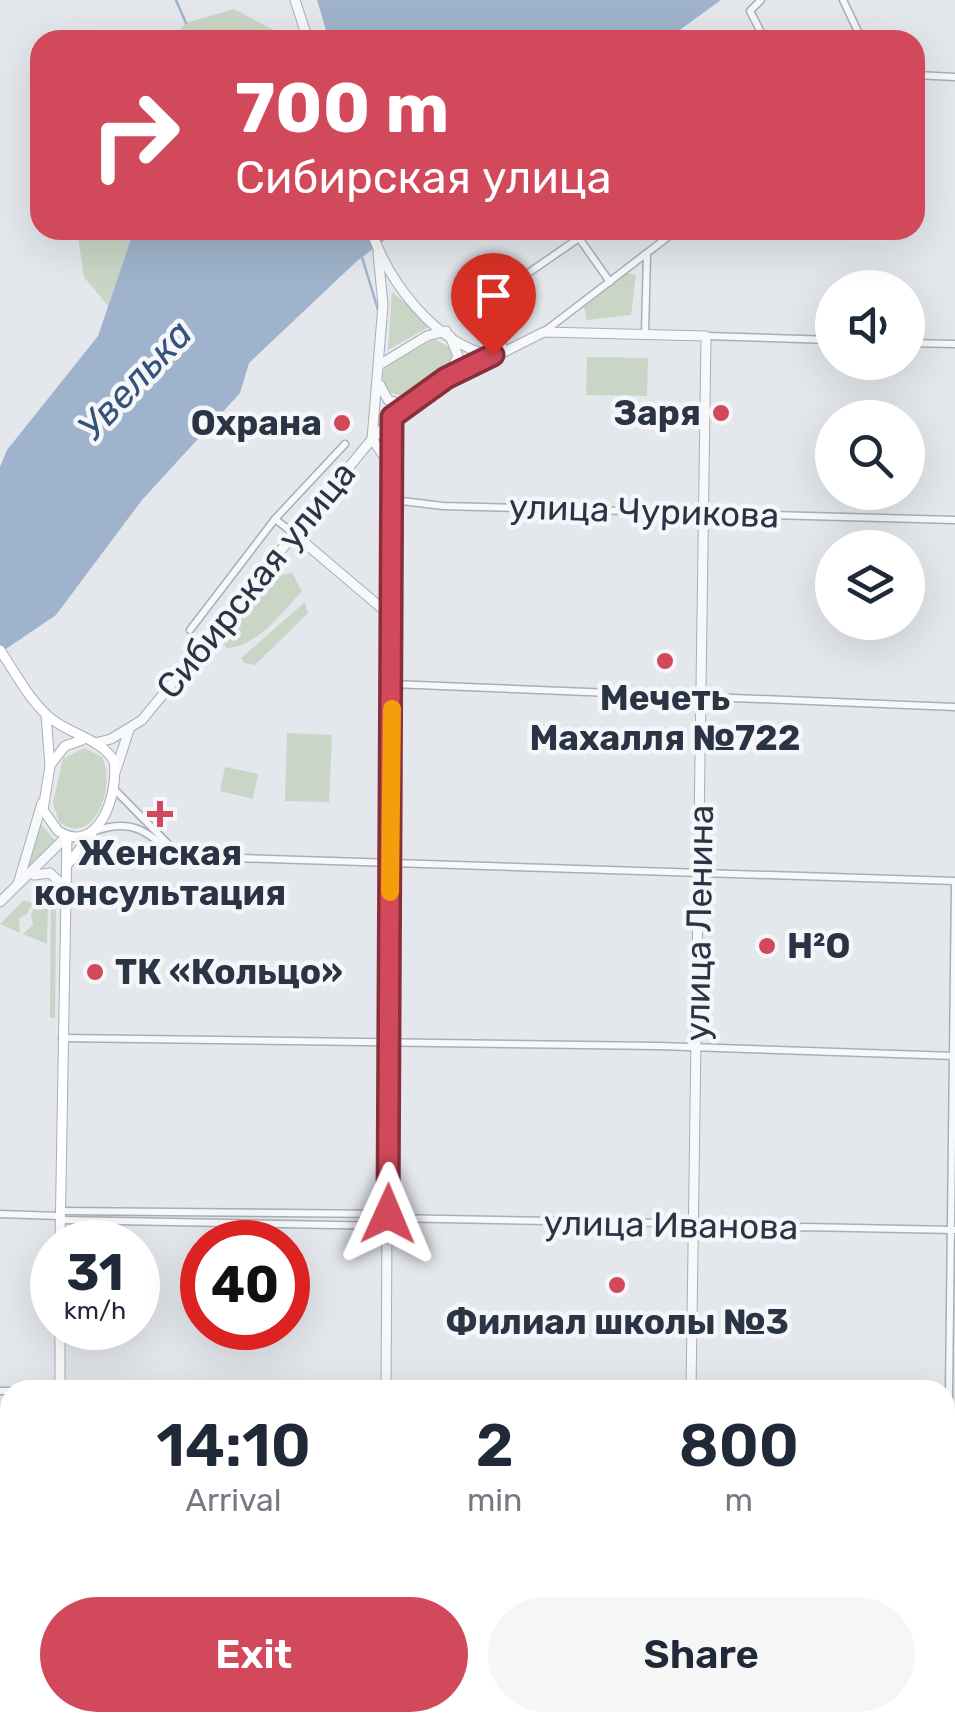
<!DOCTYPE html>
<meta charset="utf-8">
<style>
:root{--surface:#fff;--page:#f6f6f7;--text:#1f2937;--muted:#747a83;--accent:#d1495b}
body{margin:0;font-family:Rubik,sans-serif;background:var(--page);color:var(--text);height:100vh;display:flex;flex-direction:column;font-size:38px;white-space:nowrap}
*{box-sizing:border-box;margin:0}
p{font-size:32px;color:var(--muted)}
.icon{flex:none;width:55px;height:55px;fill:none;stroke:currentColor;stroke-width:2;stroke-linecap:round;stroke-linejoin:round}
.map{position:relative;flex:1;overflow:hidden}
.sheet{position:absolute;left:0px;top:1380px;width:955px;height:352px;display:flex;flex-direction:column;background:var(--surface);border-radius:30px 30px 0 0;box-shadow:0 10px 40px #0002}
.sheet>*{flex:none}
.guide{position:absolute;left:30px;top:30px;width:895px;height:210px;border-radius:30px;box-shadow:0 10px 40px #0002;background:#d1495b;color:#fff;overflow:hidden}
.tools{position:absolute;left:815px;top:270px;display:grid;gap:20px}
.tools a{display:grid;place-items:center;width:110px;height:110px;border-radius:50%;background:var(--surface);box-shadow:0 10px 40px #0002;font-size:50px}
.speed{position:absolute;left:30px;top:1220px;display:flex;gap:20px;font-size:50px;font-weight:700;text-align:center}
.speed>*{display:grid;place-content:center;width:130px;height:130px;border-radius:50%;background:var(--surface);box-shadow:0 10px 40px #0002;line-height:1}
.speed small{font-size:25px;font-weight:400}
.speed .limit{border:15px solid #d22;background:#fff;color:#111}
.pin{position:absolute;display:grid;place-items:center;width:85px;height:85px;color:#fff;margin:-102px -42px;border-radius:50% 50% 50% 0;rotate:-45deg;box-shadow:0 0 10px #0007}
.pin .icon{rotate:45deg}
.me{position:absolute;width:110px;margin:-55px;rotate:1deg;stroke-linejoin:round;filter:drop-shadow(0 0 8px #0008)}
.turn{display:flex;align-items:center;gap:35px;height:210px;padding:0 40px;font-size:45px}
.turn .icon{width:130px;height:130px;stroke-width:2.5}
.turn b{display:block;font-size:70px;line-height:85px}
.eta{display:flex;justify-content:space-evenly;align-items:center;height:170px;text-align:center}
.eta b{font-size:60px;font-weight:600;line-height:70px}
.button{display:flex;gap:20px;margin-top:auto;padding:20px 40px}
.button a{flex:1;height:115px;border-radius:60px;background:var(--accent);color:#fff;font-size:40px;font-weight:600;line-height:115px;text-align:center}
.button a+a{background:var(--page);color:var(--text)}
.map>svg:first-child{display:block}
</style>
<div class="map">
<svg width="955" height="1731" viewBox="0 0 955 1731">
<rect width="100%" height="100%" fill="#e4e7ec"/>
<!-- green -->
<g fill="#c9d6c5">
<path d="M 234,9 L 273,30 L 247,40 L 171,40 L 186,23 Z"/>
<path d="M 77,230 L 134,230 L 108,306 L 84,277 Z"/>
<path d="M 627,273 L 636,275 L 631,315 L 587,320 L 584,307 Z"/>
<path d="M 392,292 L 432,325 L 388,350 Z"/>
<path d="M 434,339 L 453,349 L 449,369 L 403,396 L 388,392 L 382,376 L 385,368 Z"/>
<path d="M 587,357 L 648,358 L 647,396 L 586,395 Z"/>
<path d="M 292,573 L 302,591 C 283,612 256,648 226,648 L 222,637 C 232,610 263,575 292,573 Z"/>
<path d="M 305,602 L 308,613 L 255,665 L 244,663 L 241,658 Z"/>
<path d="M 287,733 L 332,735 L 329,802 L 285,801 Z"/>
<path d="M 84,748 L 102,757 C 116,783 96,849 59,822 L 53,803 L 63,759 Z"/>
<path d="M 225,767 L 258,774 L 253,799 L 220,791 Z"/>
<path d="M 37,820 L 59,845 L 25,877 Z"/>
<path d="M 51,894 L 56,894 L 55,1018 L 50,1018 Z"/>
<path d="M 24,900 L 33,903 L 27,914 L 19,918 L 20,933 L 0,924 Z"/>
<path d="M 36,903 L 48,907 L 47,944 L 23,934 L 33,925 L 31,915 Z"/>
</g>
<!-- water -->
<g fill="#9fb4cc">
<path d="M 317,0 L 721,0 L 666,40 L 329,40 Z"/>
<path d="M 134,230 L 398,230 L 357,261 L 249,363 L 240,393 L 142,500 L 56,615 L 0,653 L 0,467 L 7,450 L 98,336 Z"/>
</g>
<g fill="none" stroke-linecap="round" stroke-linejoin="round">
<!-- stream -->
<g stroke="#9fb4cc" stroke-width="2.5">
<path d="M 176,0 L 186,23"/>
<path d="M 362,257 L 378,310"/>
</g>
<defs>
<g id="minor">
<path d="M 761,0 L 750,11 L 765,40"/>
<path d="M 843,0 L 862,40"/>
<path d="M 915,75 L 955,77"/>
<path d="M 579,238 L 610,282"/>
<path d="M 545,331 L 677,230"/>
<path d="M 645,332 L 647,255"/>
<path d="M 706,336 L 832,340"/>
<path d="M 908,343 L 955,344"/>
<path d="M 505,350 L 485,303 L 579,238 L 577,230"/>
<path d="M 393,500 L 443,506 L 955,520"/>
<path d="M 275,519 L 293,533"/>
<path d="M 190,630 L 275,519 L 345,444"/>
<path d="M 392,684 L 955,707"/>
<path d="M 114,789 L 179,855"/>
<path d="M 95,831 C 132,818 147,831 174,856 L 955,881"/>
<path d="M 62,1038 L 659,1046 L 955,1056"/>
<path d="M 59,1211 L 387,1214"/>
<path d="M 0,1214 L 59,1216"/>
<path d="M 388,1218 L 717,1224 L 747,1232 L 804,1227 L 954,1230"/>
<path d="M 61,1220 L 388,1226"/>
<path d="M 0,1391 L 10,1391"/>
<path d="M 0,1618 L 10,1618"/>
<path d="M 945,1731 L 955,885"/>
</g>
<g id="tertiary">
<path d="M 295,0 L 308,40"/>
<path d="M 371,230 C 388,281 434,343 490,355"/>
<path d="M 378,253 L 383,305 L 372,439 L 392,468"/>
<path d="M 379,365 L 427,336 L 446,331"/>
<path d="M 448,376 L 458,356 L 450,336"/>
<path d="M 380,385 L 388,400 L 404,405"/>
<path d="M 293,533 L 392,617"/>
<path d="M 95,743 L 111,739 L 142,720 L 372,439 L 416,396 L 544,332 L 706,336 L 691,1390"/>
<path d="M 116,770 L 129,730"/>
<path d="M 34,875 L 50,873 L 66,888"/>
<path d="M 18,884 L 42,803"/>
<path d="M 0,902 L 67,836"/>
<path d="M 386,1390 L 392,418"/>
<path d="M 388,1731 L 388,1722"/>
<path d="M 687,1731 L 687,1722"/>
</g>
<g id="secondary">
<path d="M 0,650 C 14,671 29,699 48,716 C 67,734 101,738 114,761 C 119,791 100,857 58,831 L 43,810 L 50,766 L 46,715"/>
<path d="M 51,764 L 65,746 L 82,740"/>
<path d="M 67,865 L 92,834"/>
<path d="M 60,1242 L 67,836"/>
<path d="M 60,1390 L 60,1328"/>
<path d="M 52,1731 L 52,1722"/>
</g>
</defs>
<!-- minor casing -->
<use href="#minor" stroke="#a9aeb7" stroke-width="9"/>
<!-- tertiary casing -->
<use href="#tertiary" stroke="#a9aeb7" stroke-width="11"/>
<!-- secondary casing -->
<use href="#secondary" stroke="#a9aeb7" stroke-width="11"/>
<!-- minor -->
<use href="#minor" stroke="#f7f8fa" stroke-width="6"/>
<!-- tertiary -->
<use href="#tertiary" stroke="#f7f8fa" stroke-width="9"/>
<!-- secondary -->
<use href="#secondary" stroke="#fff" stroke-width="9"/>
</g>
<g fill="none" stroke-linecap="round" stroke-linejoin="round">
<defs>
<path id="route" d="M 388,1214 L 392,417 L 446,378 L 493,355"/>
</defs>
<!-- route casing -->
<use href="#route" stroke="#882f3b" stroke-width="25"/>
<!-- route -->
<use href="#route" stroke="#d1495b" stroke-width="18"/>
<!-- slow -->
<path stroke="#f59e0b" stroke-width="18" d="M 390,892 L 392,709"/>
</g>
<!-- markers -->
<g fill="#d1495b" stroke="#f4f6f9" stroke-width="4">
<circle cx="721" cy="413" r="10"/>
<circle cx="342" cy="423" r="10"/>
<circle cx="665" cy="661" r="10"/>
<path d="M155 799h10v10h10v10h-10v10h-10v-10h-10v-10h10z"/>
<circle cx="767" cy="946" r="10"/>
<circle cx="95" cy="972" r="10"/>
<circle cx="617" cy="1285" r="10"/>
</g>
<g text-anchor="middle" stroke-width="9" stroke-linejoin="round" paint-order="stroke">
<!-- poi labels -->
<g font-size="35" font-weight="bold" fill="#2b3445" stroke="#f4f6f9">
<text x="701" y="425" text-anchor="end">Заря</text>
<text x="322" y="435" text-anchor="end">Охрана</text>
<text x="665" y="710">Мечеть<tspan x="665" dy="40">Махалля №722</tspan></text>
<text x="160" y="865">Женская<tspan x="160" dy="40">консультация</tspan></text>
<text x="787" y="958" text-anchor="start">H²O</text>
<text x="115" y="984" text-anchor="start">ТК «Кольцо»</text>
<text x="617" y="1334">Филиал школы №3</text>
</g>
<!-- street labels -->
<g font-size="35" fill="#2b3445" stroke="#f4f6f9">
<text transform="translate(644 511) rotate(2)" y="12">улица Чурикова</text>
<text transform="translate(256 580) rotate(-51)" y="12">Сибирская улица</text>
<text transform="translate(699 923) rotate(-89)" y="12">улица Ленина</text>
<text transform="translate(671 1225) rotate(1)" y="12">улица Иванова</text>
</g>
<!-- water labels -->
<g font-size="38" font-style="italic" fill="#34527a" stroke="#f4f6f9">
<text transform="translate(135 380) rotate(-47)" y="13">Увелька</text>
</g>
</g>
</svg>
<div class="tools">
<a><svg class="icon" aria-label="sound" viewBox="0 0 24 24"><path d="M4 9h4l5-4v14l-5-4H4zM17 9q2 3 0 6"/></svg></a>
<a><svg class="icon" aria-label="search" viewBox="0 0 24 24"><circle cx="10" cy="10" r="6"/><path d="M15 15l6 6"/></svg></a>
<a><svg class="icon" aria-label="layers" viewBox="0 0 24 24"><path d="M12 4l9 5-9 5-9-5zM3 14l9 5 9-5"/></svg></a>
</div>
<div class="speed"><div>31<small>km/h</small></div><div class="limit">40</div></div>
<div class="pin" style="left:493px;top:355px;background:#d93025"><svg class="icon" aria-label="arrive" viewBox="0 0 24 24"><path d="M6 21V4h12l-3 4 3 4H6"/></svg></div>
<svg class="me" style="left:388px;top:1214px" viewBox="-20 -20 40 40"><path d="M0-17L14 15 0 8-14 15z" fill="#d1495b" stroke="#fff" stroke-width="4"/></svg>
<div class="guide">
<div class="turn"><svg class="icon" aria-label="right" viewBox="0 0 24 24"><path d="M7 20v-9h11M14 6l5 5-5 5"/></svg><div><b>700 m</b>Сибирская улица</div></div>
</div>
<section class="sheet">
<div class="eta">
<div><b>14:10</b><p>Arrival</p></div>
<div><b>2</b><p>min</p></div>
<div><b>800</b><p>m</p></div>
</div>
<div class="button"><a>Exit</a><a>Share</a></div>
</section>
</div>
